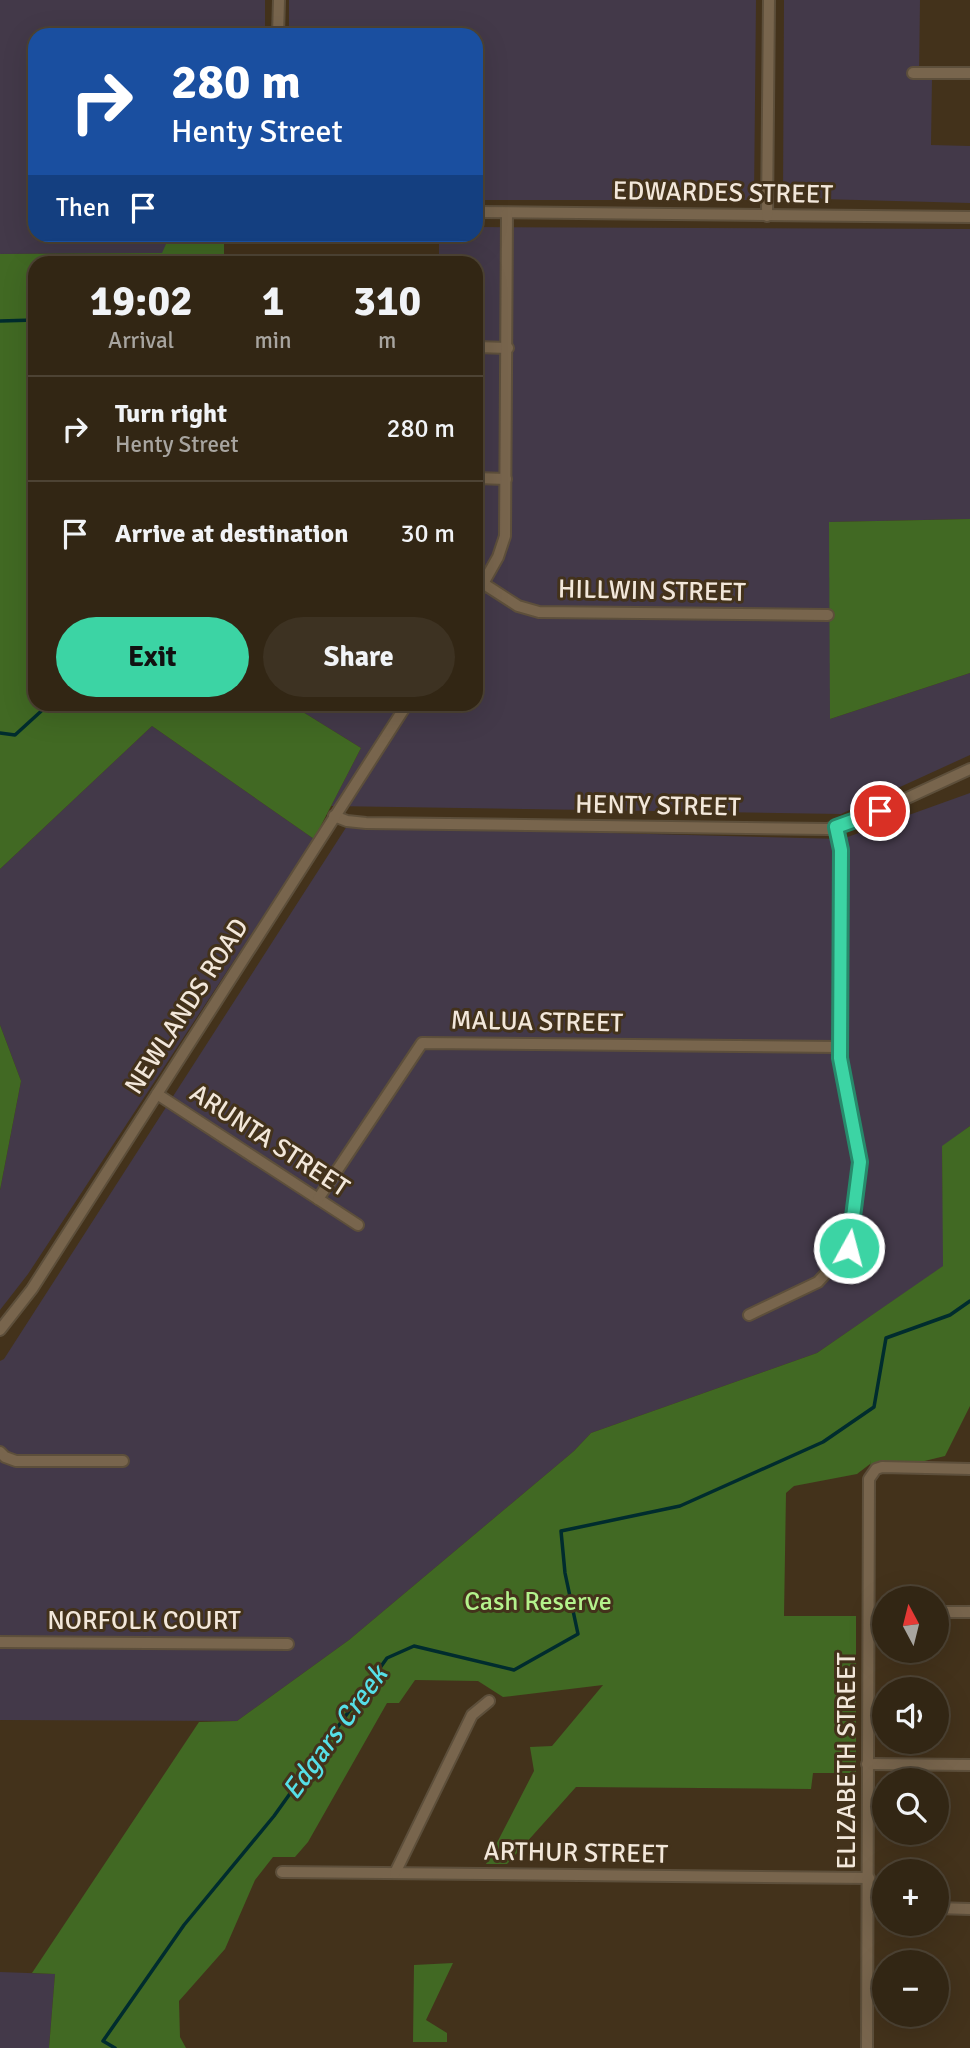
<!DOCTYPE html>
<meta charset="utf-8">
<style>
:root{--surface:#322614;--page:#3d3222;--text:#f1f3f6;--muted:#a8a5a0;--line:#4d4334;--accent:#3cd4a4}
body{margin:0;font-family:Signika,sans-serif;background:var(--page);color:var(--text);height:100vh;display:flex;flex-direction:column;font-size:26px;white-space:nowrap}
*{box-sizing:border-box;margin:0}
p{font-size:23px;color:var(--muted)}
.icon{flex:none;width:38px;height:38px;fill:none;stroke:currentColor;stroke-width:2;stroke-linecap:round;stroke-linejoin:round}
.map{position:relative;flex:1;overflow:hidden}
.details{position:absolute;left:28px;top:256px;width:455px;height:455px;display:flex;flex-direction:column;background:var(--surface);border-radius:21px;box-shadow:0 7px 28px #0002,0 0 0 2px var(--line)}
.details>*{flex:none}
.top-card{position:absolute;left:28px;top:28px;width:455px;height:214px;border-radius:21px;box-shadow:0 7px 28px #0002,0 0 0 2px var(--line);background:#1a4fa0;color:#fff;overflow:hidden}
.needle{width:46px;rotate:353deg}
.controls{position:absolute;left:872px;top:1586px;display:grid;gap:14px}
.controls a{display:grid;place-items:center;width:77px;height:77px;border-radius:50%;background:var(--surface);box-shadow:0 7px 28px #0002,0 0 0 2px var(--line);font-size:35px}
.pin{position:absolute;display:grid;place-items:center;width:60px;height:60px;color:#fff;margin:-30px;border:4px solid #fff;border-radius:50%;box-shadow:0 2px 7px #0007}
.me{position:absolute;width:77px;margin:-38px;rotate:7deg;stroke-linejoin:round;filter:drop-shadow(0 0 5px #0008)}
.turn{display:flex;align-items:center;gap:24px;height:147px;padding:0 28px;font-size:32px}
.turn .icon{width:91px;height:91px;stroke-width:2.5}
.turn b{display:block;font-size:49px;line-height:60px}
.then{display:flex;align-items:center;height:66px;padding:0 28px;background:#0003;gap:14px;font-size:26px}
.eta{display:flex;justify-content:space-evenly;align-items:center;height:119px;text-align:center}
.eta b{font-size:42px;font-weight:700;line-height:49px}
.cta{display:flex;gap:14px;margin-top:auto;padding:14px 28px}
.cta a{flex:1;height:80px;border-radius:42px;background:var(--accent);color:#111;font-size:28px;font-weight:700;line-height:80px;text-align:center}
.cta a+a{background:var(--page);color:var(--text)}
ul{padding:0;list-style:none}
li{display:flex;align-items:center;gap:21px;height:105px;padding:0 28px;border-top:2px solid var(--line)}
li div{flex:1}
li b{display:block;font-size:26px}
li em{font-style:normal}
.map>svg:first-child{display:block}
</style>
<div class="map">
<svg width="970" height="2048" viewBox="0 0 970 2048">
<rect width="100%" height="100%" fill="#43321b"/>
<!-- industrial -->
<g fill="#433949">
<path d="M 0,0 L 265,0 L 265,35 L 35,35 L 35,234 L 170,235 L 163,253 L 0,254 Z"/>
<path d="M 289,0 L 756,0 L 754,200 L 476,200 L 476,35 L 289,35 Z"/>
<path d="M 784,0 L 920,0 L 919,78 L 932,79 L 931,145 L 970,146 L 970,203 L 783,198 Z"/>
<path d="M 476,227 L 970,229 L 970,519 L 830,522 L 830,719 L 970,673 L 970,755 L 841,814 L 331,806 L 361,748 L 290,704 L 476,704 L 476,262 L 439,262 L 439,235 L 476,234 Z"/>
<path d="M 152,726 L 314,839 L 28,1274 L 0,1310 L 0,1190 L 21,1081 L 0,1025 L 0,869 Z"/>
<path d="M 970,793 L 970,1126 L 942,1147 L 944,1266 L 817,1353 L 591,1433 L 574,1451 L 349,1640 L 237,1721 L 0,1720 L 0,1361 L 4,1359 L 347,826 L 842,839 Z"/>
<path d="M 0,1972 L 55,1974 L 49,2048 L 0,2048 Z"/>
</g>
<!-- green -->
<g fill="#416923">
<path d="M 170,235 L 224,235 L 224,262 L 35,262 L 35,704 L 290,704 L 361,748 L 314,839 L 152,726 L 0,869 L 0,254 L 162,253 Z"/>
<path d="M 970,519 L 970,673 L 830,719 L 829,522 Z"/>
<path d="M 0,1025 L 21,1081 L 0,1190 Z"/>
<path d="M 970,1126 L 970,1406 L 945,1456 L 871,1474 L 870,1460 L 870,1464 L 857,1474 L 794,1486 L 786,1493 L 784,1616 L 856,1616 L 856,1773 L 813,1773 L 811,1789 L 576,1787 L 507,1864 L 486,1864 L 534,1771 L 530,1747 L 552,1746 L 603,1685 L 503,1697 L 478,1681 L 415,1680 L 399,1703 L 387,1703 L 308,1842 L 295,1857 L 273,1857 L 255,1880 L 225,1949 L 179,2001 L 180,2037 L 186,2048 L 49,2048 L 55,1974 L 32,1973 L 199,1722 L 237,1721 L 349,1640 L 574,1451 L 591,1433 L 817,1353 L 943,1266 L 942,1146 Z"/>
<path d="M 453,1963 L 426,2020 L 447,2033 L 447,2042 L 413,2042 L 414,1965 Z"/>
</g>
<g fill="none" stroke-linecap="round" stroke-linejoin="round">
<!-- stream -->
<g stroke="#002c2e" stroke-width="3.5">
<path d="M 0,321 L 35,320"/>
<path d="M 0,733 L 15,735 L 49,704"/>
<path d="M 115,2048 L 103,2041 L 184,1925 L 274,1816 L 387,1658 L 414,1646 L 514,1670 L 578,1634 L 565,1573 L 561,1531 L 680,1506 L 823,1442 L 874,1407 L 886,1338 L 950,1315 L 970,1301"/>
</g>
<defs>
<g id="minor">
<path d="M 278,35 L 279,0"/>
<path d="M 913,73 L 970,73"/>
<path d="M 476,212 L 970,217"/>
<path d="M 767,216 L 769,0"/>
<path d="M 476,347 L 508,348"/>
<path d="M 476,478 L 506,479"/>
<path d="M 484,584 L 518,606 L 539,612 L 828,615"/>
<path d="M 476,596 L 498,557 L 505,536 L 507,213"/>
<path d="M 334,816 L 347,821 L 366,823 L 828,829 L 866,817 L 970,769"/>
<path d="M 157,1094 L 358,1225"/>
<path d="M 318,1199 L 422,1043 L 839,1047"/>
<path d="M 749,1315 L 818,1282 L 849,1248 L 860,1162 L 840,1058 L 841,850 L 836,827"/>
<path d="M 0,1330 L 32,1289 L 407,704"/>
<path d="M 0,1452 L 5,1457 L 16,1461 L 123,1461"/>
<path d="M 936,1612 L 970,1612"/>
<path d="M 0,1642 L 288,1644"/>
<path d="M 867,1764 L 970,1765"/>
<path d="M 282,1872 L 869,1878"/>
<path d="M 395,1873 L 472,1715 L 489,1701"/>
<path d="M 868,1908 L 884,1908"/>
<path d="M 936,1908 L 970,1909"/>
<path d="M 867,2048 L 869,1479 L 876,1469 L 882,1467 L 970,1469"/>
</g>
</defs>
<!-- minor casing -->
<use href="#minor" stroke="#5d4f3b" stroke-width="14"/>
<!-- minor -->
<use href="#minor" stroke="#78654d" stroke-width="10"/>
</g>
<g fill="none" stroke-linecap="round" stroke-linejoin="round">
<defs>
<path id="route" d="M 849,1248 L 860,1162 L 840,1058 L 841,850 L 836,827 L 880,811"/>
</defs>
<!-- route casing -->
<use href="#route" stroke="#278a6b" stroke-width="18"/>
<!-- route -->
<use href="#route" stroke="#3cd4a4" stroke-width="12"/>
</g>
<g text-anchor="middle" stroke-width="6" stroke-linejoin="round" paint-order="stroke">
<!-- street labels -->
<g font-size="26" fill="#f2e7da" stroke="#43321b">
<text transform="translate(723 192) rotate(1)" y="9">EDWARDES STREET</text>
<text transform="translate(652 590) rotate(1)" y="9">HILLWIN STREET</text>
<text transform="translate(658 805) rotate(1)" y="9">HENTY STREET</text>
<text transform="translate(186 1006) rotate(-57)" y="9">NEWLANDS ROAD</text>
<text transform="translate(537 1021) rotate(1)" y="9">MALUA STREET</text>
<text transform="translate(270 1140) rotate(33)" y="9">ARUNTA STREET</text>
<text x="144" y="1629">NORFOLK COURT</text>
<text transform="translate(846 1761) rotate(-90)" y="9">ELIZABETH STREET</text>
<text transform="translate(576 1852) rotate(1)" y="9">ARTHUR STREET</text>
</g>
<!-- park labels -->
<g font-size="26" fill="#b4f28c" stroke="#43321b">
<text x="538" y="1610">Cash Reserve</text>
</g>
<!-- water labels -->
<g font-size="28" font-style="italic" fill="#56dfe7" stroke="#43321b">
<text transform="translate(334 1732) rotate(-54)" y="10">Edgars Creek</text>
</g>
</g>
</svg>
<div class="controls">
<a><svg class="needle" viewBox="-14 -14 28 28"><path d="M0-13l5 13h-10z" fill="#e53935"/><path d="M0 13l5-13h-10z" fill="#a8a5a0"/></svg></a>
<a><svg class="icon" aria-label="sound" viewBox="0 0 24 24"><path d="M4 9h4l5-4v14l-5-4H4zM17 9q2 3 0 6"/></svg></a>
<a><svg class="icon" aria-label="search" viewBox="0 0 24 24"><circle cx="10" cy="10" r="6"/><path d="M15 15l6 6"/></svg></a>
<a>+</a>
<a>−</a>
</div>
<div class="pin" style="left:880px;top:811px;background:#d93025"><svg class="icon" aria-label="arrive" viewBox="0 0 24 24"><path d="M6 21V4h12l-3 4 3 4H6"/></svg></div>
<svg class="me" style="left:849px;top:1248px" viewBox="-20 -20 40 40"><circle r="17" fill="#3cd4a4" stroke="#fff" stroke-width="3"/><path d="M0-11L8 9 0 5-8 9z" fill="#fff"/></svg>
<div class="top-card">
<div class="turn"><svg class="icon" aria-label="right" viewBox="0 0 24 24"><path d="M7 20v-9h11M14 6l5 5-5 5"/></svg><div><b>280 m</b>Henty Street</div></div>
<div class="then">Then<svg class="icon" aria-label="arrive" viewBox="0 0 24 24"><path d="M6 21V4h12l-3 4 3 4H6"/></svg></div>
</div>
<section class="details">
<div class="eta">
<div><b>19:02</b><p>Arrival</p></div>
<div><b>1</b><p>min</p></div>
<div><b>310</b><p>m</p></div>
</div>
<ul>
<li><svg class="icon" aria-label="right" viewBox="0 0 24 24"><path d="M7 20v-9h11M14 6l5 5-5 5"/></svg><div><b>Turn right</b><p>Henty Street</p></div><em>280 m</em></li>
<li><svg class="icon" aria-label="arrive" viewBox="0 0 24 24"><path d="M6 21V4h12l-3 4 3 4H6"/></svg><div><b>Arrive at destination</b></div><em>30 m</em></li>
</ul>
<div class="cta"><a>Exit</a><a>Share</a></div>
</section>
</div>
